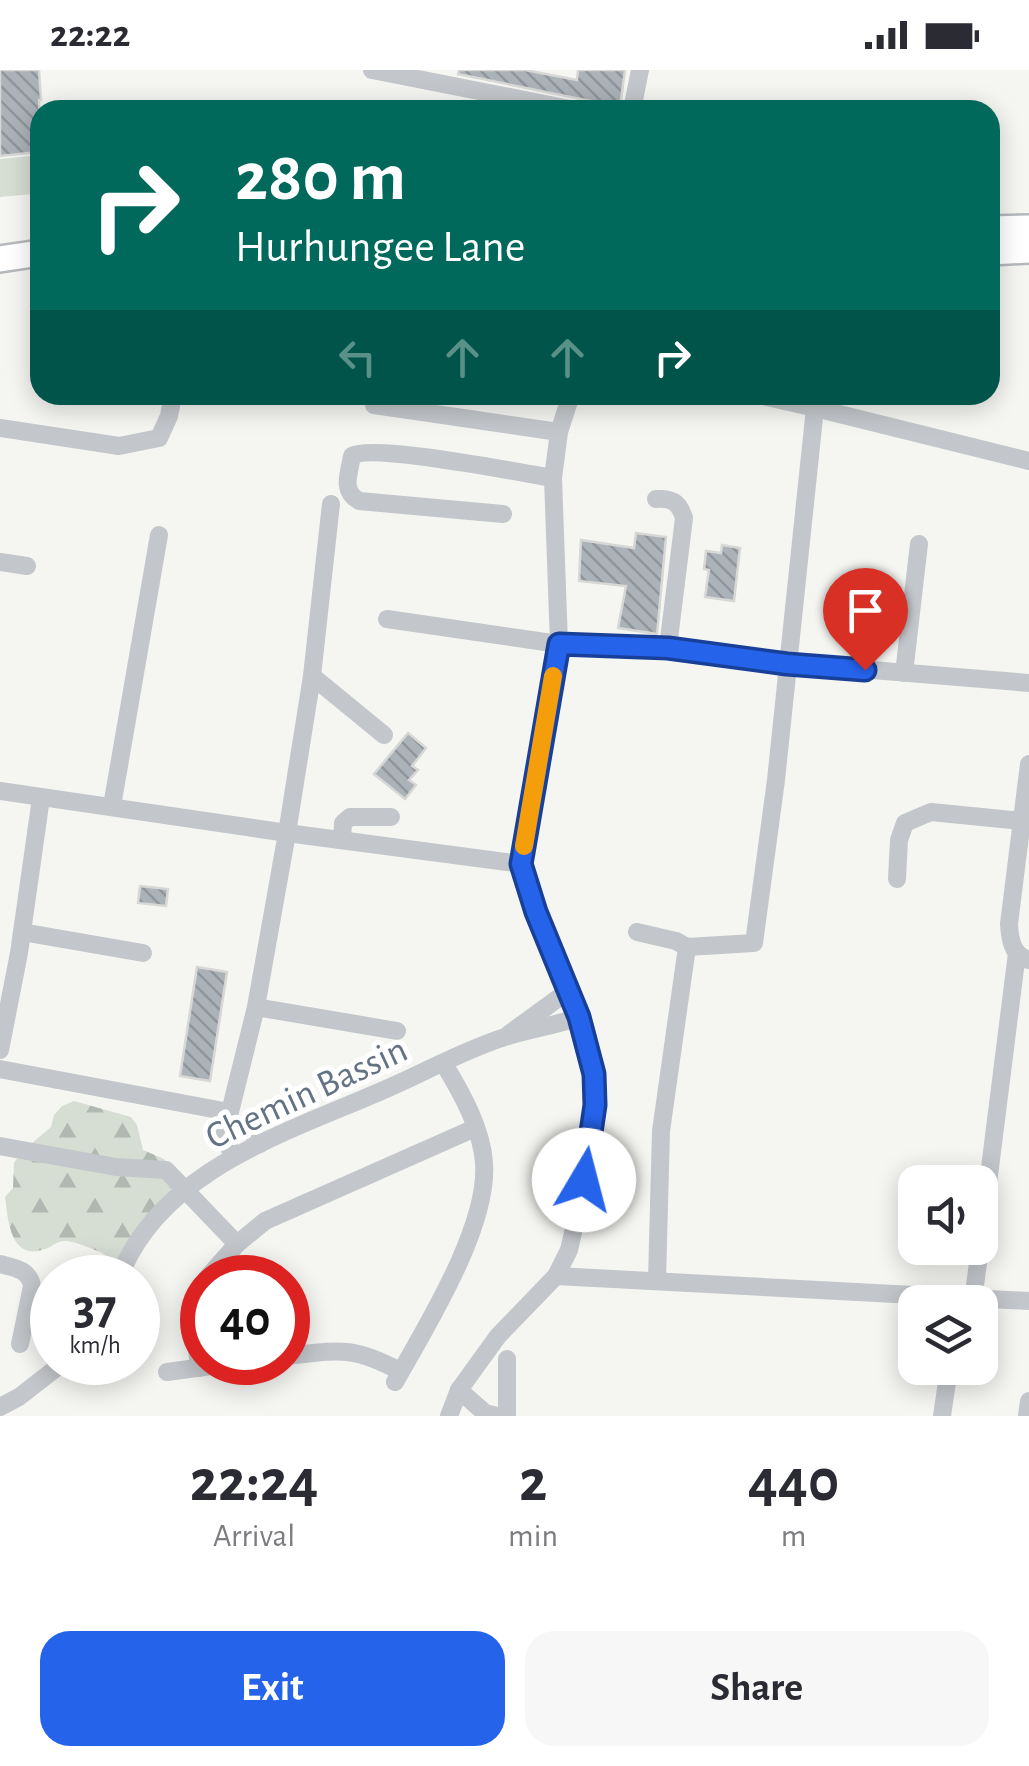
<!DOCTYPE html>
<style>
:root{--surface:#fff;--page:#f7f7f7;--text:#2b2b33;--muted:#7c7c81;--accent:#2563eb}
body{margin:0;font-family:"Alegreya Sans",sans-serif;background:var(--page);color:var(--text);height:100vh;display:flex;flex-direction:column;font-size:38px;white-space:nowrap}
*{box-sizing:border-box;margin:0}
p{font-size:32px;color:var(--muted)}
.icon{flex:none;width:55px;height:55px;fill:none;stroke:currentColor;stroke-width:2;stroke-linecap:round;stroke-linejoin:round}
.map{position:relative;height:1346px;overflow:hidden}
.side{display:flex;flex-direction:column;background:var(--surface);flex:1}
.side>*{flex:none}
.guide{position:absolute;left:30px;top:30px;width:970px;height:305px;border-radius:30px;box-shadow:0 5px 25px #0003;background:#00695c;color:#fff;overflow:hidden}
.controls{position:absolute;left:898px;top:1095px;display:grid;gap:20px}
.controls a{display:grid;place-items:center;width:100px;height:100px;border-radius:20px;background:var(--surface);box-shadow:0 5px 25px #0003;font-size:50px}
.speed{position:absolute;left:30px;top:1185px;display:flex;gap:20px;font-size:50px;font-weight:700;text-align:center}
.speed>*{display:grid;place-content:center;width:130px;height:130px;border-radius:50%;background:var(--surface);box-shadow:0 5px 25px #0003;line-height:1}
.speed small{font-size:25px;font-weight:400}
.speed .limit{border:15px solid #d22;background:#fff;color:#111}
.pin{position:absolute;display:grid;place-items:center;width:85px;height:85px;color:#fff;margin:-102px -42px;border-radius:50% 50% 50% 0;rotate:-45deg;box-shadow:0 0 10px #0007}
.pin .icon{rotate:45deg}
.me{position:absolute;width:110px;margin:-55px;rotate:8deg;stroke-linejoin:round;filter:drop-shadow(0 0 8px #0008)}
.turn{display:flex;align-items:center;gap:35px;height:210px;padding:0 40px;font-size:45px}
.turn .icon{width:130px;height:130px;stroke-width:2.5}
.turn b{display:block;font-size:70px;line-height:85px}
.lanes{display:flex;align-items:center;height:95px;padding:0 40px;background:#0003;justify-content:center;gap:50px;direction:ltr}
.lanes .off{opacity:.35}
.eta{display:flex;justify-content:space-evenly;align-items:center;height:170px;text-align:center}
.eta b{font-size:60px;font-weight:600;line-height:70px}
.cta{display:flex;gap:20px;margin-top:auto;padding:20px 40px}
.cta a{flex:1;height:115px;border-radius:30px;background:var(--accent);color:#fff;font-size:40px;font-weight:600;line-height:115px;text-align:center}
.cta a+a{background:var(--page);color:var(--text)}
.status{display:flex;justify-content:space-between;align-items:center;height:70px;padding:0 50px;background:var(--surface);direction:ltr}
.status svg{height:28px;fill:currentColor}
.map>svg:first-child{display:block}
</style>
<div class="status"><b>22:22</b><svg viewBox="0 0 49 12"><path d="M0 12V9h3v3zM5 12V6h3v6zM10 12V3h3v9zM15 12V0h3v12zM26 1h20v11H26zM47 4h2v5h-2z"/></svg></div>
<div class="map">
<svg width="1029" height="1346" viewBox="0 0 1029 1346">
<defs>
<pattern id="forest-firs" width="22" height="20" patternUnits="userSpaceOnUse" patternTransform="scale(2.5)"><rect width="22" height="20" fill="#d6ddd3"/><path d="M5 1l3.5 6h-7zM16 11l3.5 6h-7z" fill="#b1b8b1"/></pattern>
<pattern id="building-back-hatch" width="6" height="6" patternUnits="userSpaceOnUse" patternTransform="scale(2.5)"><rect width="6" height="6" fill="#abb2b8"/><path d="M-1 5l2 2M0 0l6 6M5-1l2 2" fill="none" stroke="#8f959b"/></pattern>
</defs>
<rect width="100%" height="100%" fill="#f5f6f2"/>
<!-- green -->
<path fill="#d6ddd3" d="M 30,86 L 33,124 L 0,127 L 0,89 Z"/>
<!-- forest -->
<path fill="url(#forest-firs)" d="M 74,1031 L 131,1047 L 137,1055 L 143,1080 L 164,1089 L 178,1107 L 158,1150 L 119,1191 C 104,1185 84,1173 67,1171 C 57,1170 54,1176 45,1179 C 10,1192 8,1149 5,1127 L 13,1118 L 14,1093 L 20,1083 L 51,1057 L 54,1045 L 62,1036 Z"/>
<!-- building -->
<g fill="url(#building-back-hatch)" stroke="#d7d7d5" stroke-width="2.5">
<path d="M 0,0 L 39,0 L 41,30 L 39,30 L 40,54 L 36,55 L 39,82 L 0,86 Z"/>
<path d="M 459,0 L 525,0 L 577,10 L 578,0 L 625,0 L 620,37 L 458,4 Z"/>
<path d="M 636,463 L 666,467 L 657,564 L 618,558 L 626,516 L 579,511 L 581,470 L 634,478 Z"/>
<path d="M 722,475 L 740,478 L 734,531 L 705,527 L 709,500 L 704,499 L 706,481 L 721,483 Z"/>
<path d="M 408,663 L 426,678 L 412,696 L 418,700 L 409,710 L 416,715 L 405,729 L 374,704 Z"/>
<path d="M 140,816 L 168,819 L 166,836 L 138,833 Z"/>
<path d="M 197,897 L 227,902 L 210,1011 L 180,1006 Z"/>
</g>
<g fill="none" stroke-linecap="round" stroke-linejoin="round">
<defs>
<g id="highway">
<path d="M 990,159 L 1029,158"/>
<path d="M 990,182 L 1029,180"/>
<path d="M 0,189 L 40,183"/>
</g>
</defs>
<!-- highway casing -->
<use href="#highway" stroke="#b6b9bc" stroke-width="30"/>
<!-- minor -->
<g stroke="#c3c6ca" stroke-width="18">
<path d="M 372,0 L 575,40"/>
<path d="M 632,40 L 640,0"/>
<path d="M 759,325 L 815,338 L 817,325"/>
<path d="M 374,335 L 559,362"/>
<path d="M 0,358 L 119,376 L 159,368 L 169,346 L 173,325"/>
<path d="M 656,429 C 672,428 679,432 684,448 L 668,577"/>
<path d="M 503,444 L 359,431 C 341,421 349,404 352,386 C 371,373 521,403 553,408"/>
<path d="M 0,492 L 27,496"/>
<path d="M 387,549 L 559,574 L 668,577 L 787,593 L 1029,613"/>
<path d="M 904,603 L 919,474"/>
<path d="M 312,606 L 384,665"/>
<path d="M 1029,694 L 1009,854 C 1010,870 1012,885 1029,890"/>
<path d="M 0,721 L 287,763 L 521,794"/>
<path d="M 112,736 L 159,465"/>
<path d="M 342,770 L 343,753 L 350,747 L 391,747"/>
<path d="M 897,809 L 899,770 L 905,753 L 931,742 L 1022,751"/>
<path d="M 22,862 L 143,883"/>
<path d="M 637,862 L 676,871 L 687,877 L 754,873 L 776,710 L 815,338 L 1029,391"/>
<path d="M 256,937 L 397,961"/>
<path d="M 509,964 L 568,921"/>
<path d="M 0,980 L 19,883 L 41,728"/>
<path d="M 0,999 L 229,1042"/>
<path d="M 228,1052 L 245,1055 L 260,1074"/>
<path d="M 0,1076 L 116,1097 L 166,1100 L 237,1174"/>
<path d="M 233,1086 L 224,1066 L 256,937 L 287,763 L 312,606 L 331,434"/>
<path d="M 980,1177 L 1017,883"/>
<path d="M 0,1194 C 15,1198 29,1199 32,1216 L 20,1274"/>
<path d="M 556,1206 L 1029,1231"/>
<path d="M 119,1208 C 160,1099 289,1062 386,1019 C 425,1002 464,980 505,967 C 529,959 554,956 579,947"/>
<path d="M 207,1208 L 237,1174 L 265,1151 L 475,1058"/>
<path d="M 657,1210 L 661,1061 L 687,877"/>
<path d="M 973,1230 L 980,1178"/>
<path d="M 288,1286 C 340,1280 352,1276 400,1301"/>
<path d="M 507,1289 L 507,1346"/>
<path d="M 199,1298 C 197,1271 188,1238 202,1214"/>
<path d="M 167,1302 L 241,1292"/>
<path d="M 395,1312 C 426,1257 489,1156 484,1093 C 482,1059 461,1022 444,994"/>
<path d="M 459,1320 L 485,1343 L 497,1346"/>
<path d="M 0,1337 L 19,1327 L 64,1292"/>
<path d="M 449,1346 L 459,1320 L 498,1266 L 556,1206 L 569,1180 L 585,1110 L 595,1035 L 594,1004 L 588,974 L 536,842 L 521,794 L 559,574 L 553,408 L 559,362 L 571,325"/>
<path d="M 942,1346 L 949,1298"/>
<path d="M 1027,1346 L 1029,1331"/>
</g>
<!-- highway -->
<use href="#highway" stroke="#fff" stroke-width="25"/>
</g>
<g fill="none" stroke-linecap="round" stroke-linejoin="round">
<defs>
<path id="route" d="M 584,1110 L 595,1035 L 594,1004 L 579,947 L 536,842 L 521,794 L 559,574 L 668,578 L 787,594 L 865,600"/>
</defs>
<!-- route casing -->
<use href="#route" stroke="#184099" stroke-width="25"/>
<!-- route -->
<use href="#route" stroke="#2563eb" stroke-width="18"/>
<!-- slow -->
<path stroke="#f59e0b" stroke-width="18" d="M 524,776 L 553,606"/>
</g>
<g text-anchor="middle" stroke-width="10" stroke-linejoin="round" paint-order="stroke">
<!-- street labels -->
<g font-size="38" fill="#647383" stroke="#fff">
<text transform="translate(306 1022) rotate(-25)" y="13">Chemin Bassin</text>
</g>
</g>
</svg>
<div class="controls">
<a><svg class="icon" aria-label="sound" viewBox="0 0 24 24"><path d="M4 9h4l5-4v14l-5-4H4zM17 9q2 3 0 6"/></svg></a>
<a><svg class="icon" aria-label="layers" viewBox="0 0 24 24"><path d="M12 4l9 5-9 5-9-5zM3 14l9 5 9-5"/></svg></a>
</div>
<div class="speed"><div>37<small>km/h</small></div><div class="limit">40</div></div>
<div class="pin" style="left:865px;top:600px;background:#d93025"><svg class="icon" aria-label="arrive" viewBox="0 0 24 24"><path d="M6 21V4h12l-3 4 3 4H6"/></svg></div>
<svg class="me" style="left:584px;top:1110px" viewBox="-20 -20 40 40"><circle r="19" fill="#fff"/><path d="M0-13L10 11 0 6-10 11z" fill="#2563eb"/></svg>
<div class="guide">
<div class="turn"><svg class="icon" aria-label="right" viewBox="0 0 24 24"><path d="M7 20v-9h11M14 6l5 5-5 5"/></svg><div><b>280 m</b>Hurhungee Lane</div></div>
<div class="lanes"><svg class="icon off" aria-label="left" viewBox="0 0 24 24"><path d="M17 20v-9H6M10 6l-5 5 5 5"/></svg><svg class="icon off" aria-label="ahead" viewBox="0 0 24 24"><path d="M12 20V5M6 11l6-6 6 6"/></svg><svg class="icon off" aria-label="ahead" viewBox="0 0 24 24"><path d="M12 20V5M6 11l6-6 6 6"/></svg><svg class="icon" aria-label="right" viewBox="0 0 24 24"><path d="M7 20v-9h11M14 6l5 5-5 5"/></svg></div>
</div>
</div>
<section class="side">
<div class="eta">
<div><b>22:24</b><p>Arrival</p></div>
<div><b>2</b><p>min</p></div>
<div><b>440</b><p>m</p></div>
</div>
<div class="cta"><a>Exit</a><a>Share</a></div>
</section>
